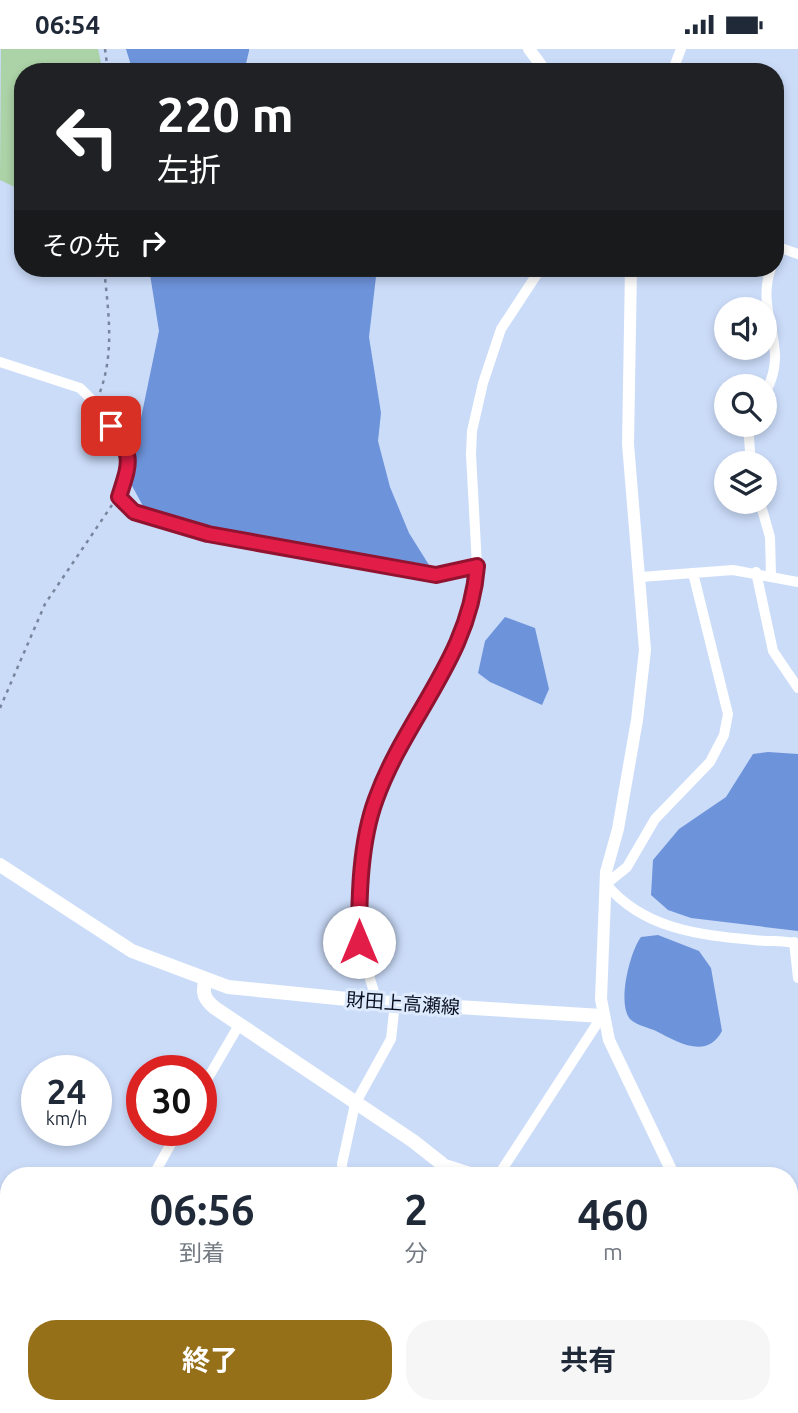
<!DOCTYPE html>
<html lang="ja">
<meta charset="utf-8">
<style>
:root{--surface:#fff;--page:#f6f6f7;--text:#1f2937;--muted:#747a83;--accent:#966f19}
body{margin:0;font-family:Ubuntu,"Noto Sans JP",sans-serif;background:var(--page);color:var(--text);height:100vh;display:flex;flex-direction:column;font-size:26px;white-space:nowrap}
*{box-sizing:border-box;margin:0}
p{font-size:23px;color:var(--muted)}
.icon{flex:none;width:38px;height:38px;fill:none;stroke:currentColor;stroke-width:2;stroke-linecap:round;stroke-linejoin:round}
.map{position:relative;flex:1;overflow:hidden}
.side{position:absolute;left:0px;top:1118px;width:798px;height:247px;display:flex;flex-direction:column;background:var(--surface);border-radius:28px 28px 0 0;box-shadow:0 4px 10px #0003}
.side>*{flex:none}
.top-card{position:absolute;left:14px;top:14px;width:770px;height:214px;border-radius:28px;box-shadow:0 4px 10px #0003;background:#202124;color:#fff;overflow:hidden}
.tools{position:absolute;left:714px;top:248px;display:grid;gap:14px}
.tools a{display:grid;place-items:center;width:63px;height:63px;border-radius:50%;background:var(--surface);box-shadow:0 4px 10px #0003;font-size:35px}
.speed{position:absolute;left:21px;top:1006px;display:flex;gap:14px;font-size:35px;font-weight:700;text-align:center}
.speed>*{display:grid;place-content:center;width:91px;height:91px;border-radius:50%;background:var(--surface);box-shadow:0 4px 10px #0003;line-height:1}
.speed small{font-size:18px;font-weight:400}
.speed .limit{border:10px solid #d22;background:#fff;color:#111}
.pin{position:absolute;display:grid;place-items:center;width:60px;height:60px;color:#fff;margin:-30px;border-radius:14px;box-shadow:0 4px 10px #0006}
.me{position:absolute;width:77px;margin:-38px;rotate:0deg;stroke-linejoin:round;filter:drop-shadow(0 0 5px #0008)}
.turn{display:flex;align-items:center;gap:24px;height:147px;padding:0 28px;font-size:32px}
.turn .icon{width:91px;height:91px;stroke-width:2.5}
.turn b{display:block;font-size:49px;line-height:60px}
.then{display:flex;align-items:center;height:66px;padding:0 28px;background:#0003;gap:14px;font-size:26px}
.eta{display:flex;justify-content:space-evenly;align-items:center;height:119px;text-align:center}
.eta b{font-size:42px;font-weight:700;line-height:49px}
.primary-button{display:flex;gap:14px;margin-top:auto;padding:14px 28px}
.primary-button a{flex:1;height:80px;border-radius:28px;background:var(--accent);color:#fff;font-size:28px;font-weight:700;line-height:80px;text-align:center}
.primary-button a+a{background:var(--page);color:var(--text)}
.status{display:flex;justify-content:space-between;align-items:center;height:49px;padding:0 35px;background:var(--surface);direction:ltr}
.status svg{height:19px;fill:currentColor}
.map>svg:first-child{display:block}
</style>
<div class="status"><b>06:54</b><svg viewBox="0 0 49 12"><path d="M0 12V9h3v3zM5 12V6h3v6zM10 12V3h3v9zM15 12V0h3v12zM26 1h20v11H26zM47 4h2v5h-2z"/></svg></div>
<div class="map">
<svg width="798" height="1364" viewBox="0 0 798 1364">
<rect width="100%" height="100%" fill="#cbdcf9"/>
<!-- green -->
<path fill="#acd2a7" d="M 1,0 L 98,0 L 103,23 L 23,23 L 23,142 L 0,131 Z"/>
<!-- water -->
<g fill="#6d93da">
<path d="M 126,0 L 249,0 L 249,2 L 244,23 L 133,23 Z"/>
<path d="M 149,219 L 377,219 L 369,288 L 381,364 L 378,392 L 390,438 L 409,484 L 429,516 L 210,479 L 143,457 L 131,435 L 136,415 L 135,398 L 159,282 Z"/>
<path d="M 505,568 L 535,579 L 549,640 L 542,656 L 490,633 L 478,624 L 485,592 Z"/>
<path d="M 768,703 L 798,705 L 798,882 L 691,869 L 668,861 L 651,846 L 653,811 L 679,780 L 726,748 L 753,705 Z"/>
<path d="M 658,886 L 699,902 L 711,919 L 722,982 C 707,1011 677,993 656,982 C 649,979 637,976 631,971 C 616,957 630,902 641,888 Z"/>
</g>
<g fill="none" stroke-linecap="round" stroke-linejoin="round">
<!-- path -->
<g stroke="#78859d" stroke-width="2.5" stroke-dasharray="3.5 5" stroke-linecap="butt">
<path d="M 105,0 L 108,23"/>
<path d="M 100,343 C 115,302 108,261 104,219"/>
<path d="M 0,659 L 45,555 L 112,456"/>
</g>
<!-- minor -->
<g stroke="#fff" stroke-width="10">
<path d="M 672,23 L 681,0"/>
<path d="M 775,193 L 778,198 L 798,205"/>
<path d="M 0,313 L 80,339 L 95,354 L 128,400 L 130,412 L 119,448 L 133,463 L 208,485 L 436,526 L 477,517"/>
<path d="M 765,344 C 792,297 754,266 771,219"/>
<path d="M 748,376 L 751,415"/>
<path d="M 760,453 L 770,488 L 771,526"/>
<path d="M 756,523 L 773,602 L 798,639"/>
<path d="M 641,528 L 693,524"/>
<path d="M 798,533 L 733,521 L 693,524 L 728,665 L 724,686 L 710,713 L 655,770 L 627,818 L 606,835 C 643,880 699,886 754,891 C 769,893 785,891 798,895"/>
<path d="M 794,893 L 798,929"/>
<path d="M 377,953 L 359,893 L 359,855 L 370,774 L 376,750 L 405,688 L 444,625 L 475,551 L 477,517 L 471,405 L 472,382 L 483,334 L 501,280 L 541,219"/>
<path d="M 201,1041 L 239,976"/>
<path d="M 442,1114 L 483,1127"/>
<path d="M 153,1127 L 178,1082"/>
<path d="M 343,1127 L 342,1115 L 355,1055 L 391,990 L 395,954"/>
<path d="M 498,1127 L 602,967"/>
<path d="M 0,1227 L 9,1231"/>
<path d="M 248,1356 L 262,1364"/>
<path d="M 372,1356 L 373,1364"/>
<path d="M 23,1364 L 27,1356"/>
<path d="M 196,1364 L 200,1356"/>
<path d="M 381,1364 L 384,1356"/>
<path d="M 699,1364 L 706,1356"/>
</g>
<!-- tertiary -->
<g stroke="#fff" stroke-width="12">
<path d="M 529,0 L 546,23"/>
<path d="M 631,219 L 628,395 L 645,601 L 637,671 L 618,780 L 606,823 L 601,950 L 609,991 L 674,1127"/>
<path d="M 789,1275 L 798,1281"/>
</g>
<!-- secondary -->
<g stroke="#fff" stroke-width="14">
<path d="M 0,816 L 132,902 L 228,938 L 377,953 L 602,967"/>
<path d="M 206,931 C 201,944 205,951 215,959 L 413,1092 L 441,1114 L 452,1127"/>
<path d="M 644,1356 L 649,1364"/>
</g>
</g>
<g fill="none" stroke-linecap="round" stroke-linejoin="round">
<defs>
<path id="route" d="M 111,377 C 134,408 130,413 119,448 L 134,463 L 208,485 L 436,526 L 477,517 C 470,609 406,667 376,750 C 360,793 359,847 359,893"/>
</defs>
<!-- route casing -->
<use href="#route" stroke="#92132f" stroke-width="18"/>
<!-- route -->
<use href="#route" stroke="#e11d48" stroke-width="12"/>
</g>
<g text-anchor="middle" stroke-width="6" stroke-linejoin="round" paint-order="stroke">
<!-- street labels -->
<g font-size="19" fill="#070f20" stroke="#dde9fd">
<text transform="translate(403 954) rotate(4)" y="7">財田上高瀬線</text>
</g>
</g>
</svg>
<div class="tools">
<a><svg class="icon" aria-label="sound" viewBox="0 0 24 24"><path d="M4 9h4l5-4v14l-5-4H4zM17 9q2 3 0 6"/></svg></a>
<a><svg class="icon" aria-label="search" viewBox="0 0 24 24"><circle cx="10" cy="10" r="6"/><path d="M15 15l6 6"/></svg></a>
<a><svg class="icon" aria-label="layers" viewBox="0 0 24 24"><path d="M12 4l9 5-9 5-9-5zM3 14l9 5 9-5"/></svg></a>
</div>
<div class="speed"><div>24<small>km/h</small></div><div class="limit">30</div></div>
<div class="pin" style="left:111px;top:377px;background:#d93025"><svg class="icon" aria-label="arrive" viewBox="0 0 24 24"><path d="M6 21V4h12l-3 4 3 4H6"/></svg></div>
<svg class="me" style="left:359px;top:893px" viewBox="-20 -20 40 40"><circle r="19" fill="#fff"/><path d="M0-13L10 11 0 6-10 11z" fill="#e11d48"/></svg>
<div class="top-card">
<div class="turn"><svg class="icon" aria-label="left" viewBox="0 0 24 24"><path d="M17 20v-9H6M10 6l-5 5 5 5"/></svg><div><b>220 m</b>左折</div></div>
<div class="then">その先<svg class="icon" aria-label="right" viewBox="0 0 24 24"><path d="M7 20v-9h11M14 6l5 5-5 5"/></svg></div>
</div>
<section class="side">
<div class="eta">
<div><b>06:56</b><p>到着</p></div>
<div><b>2</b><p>分</p></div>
<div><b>460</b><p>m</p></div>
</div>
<div class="primary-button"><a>終了</a><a>共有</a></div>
</section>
</div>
